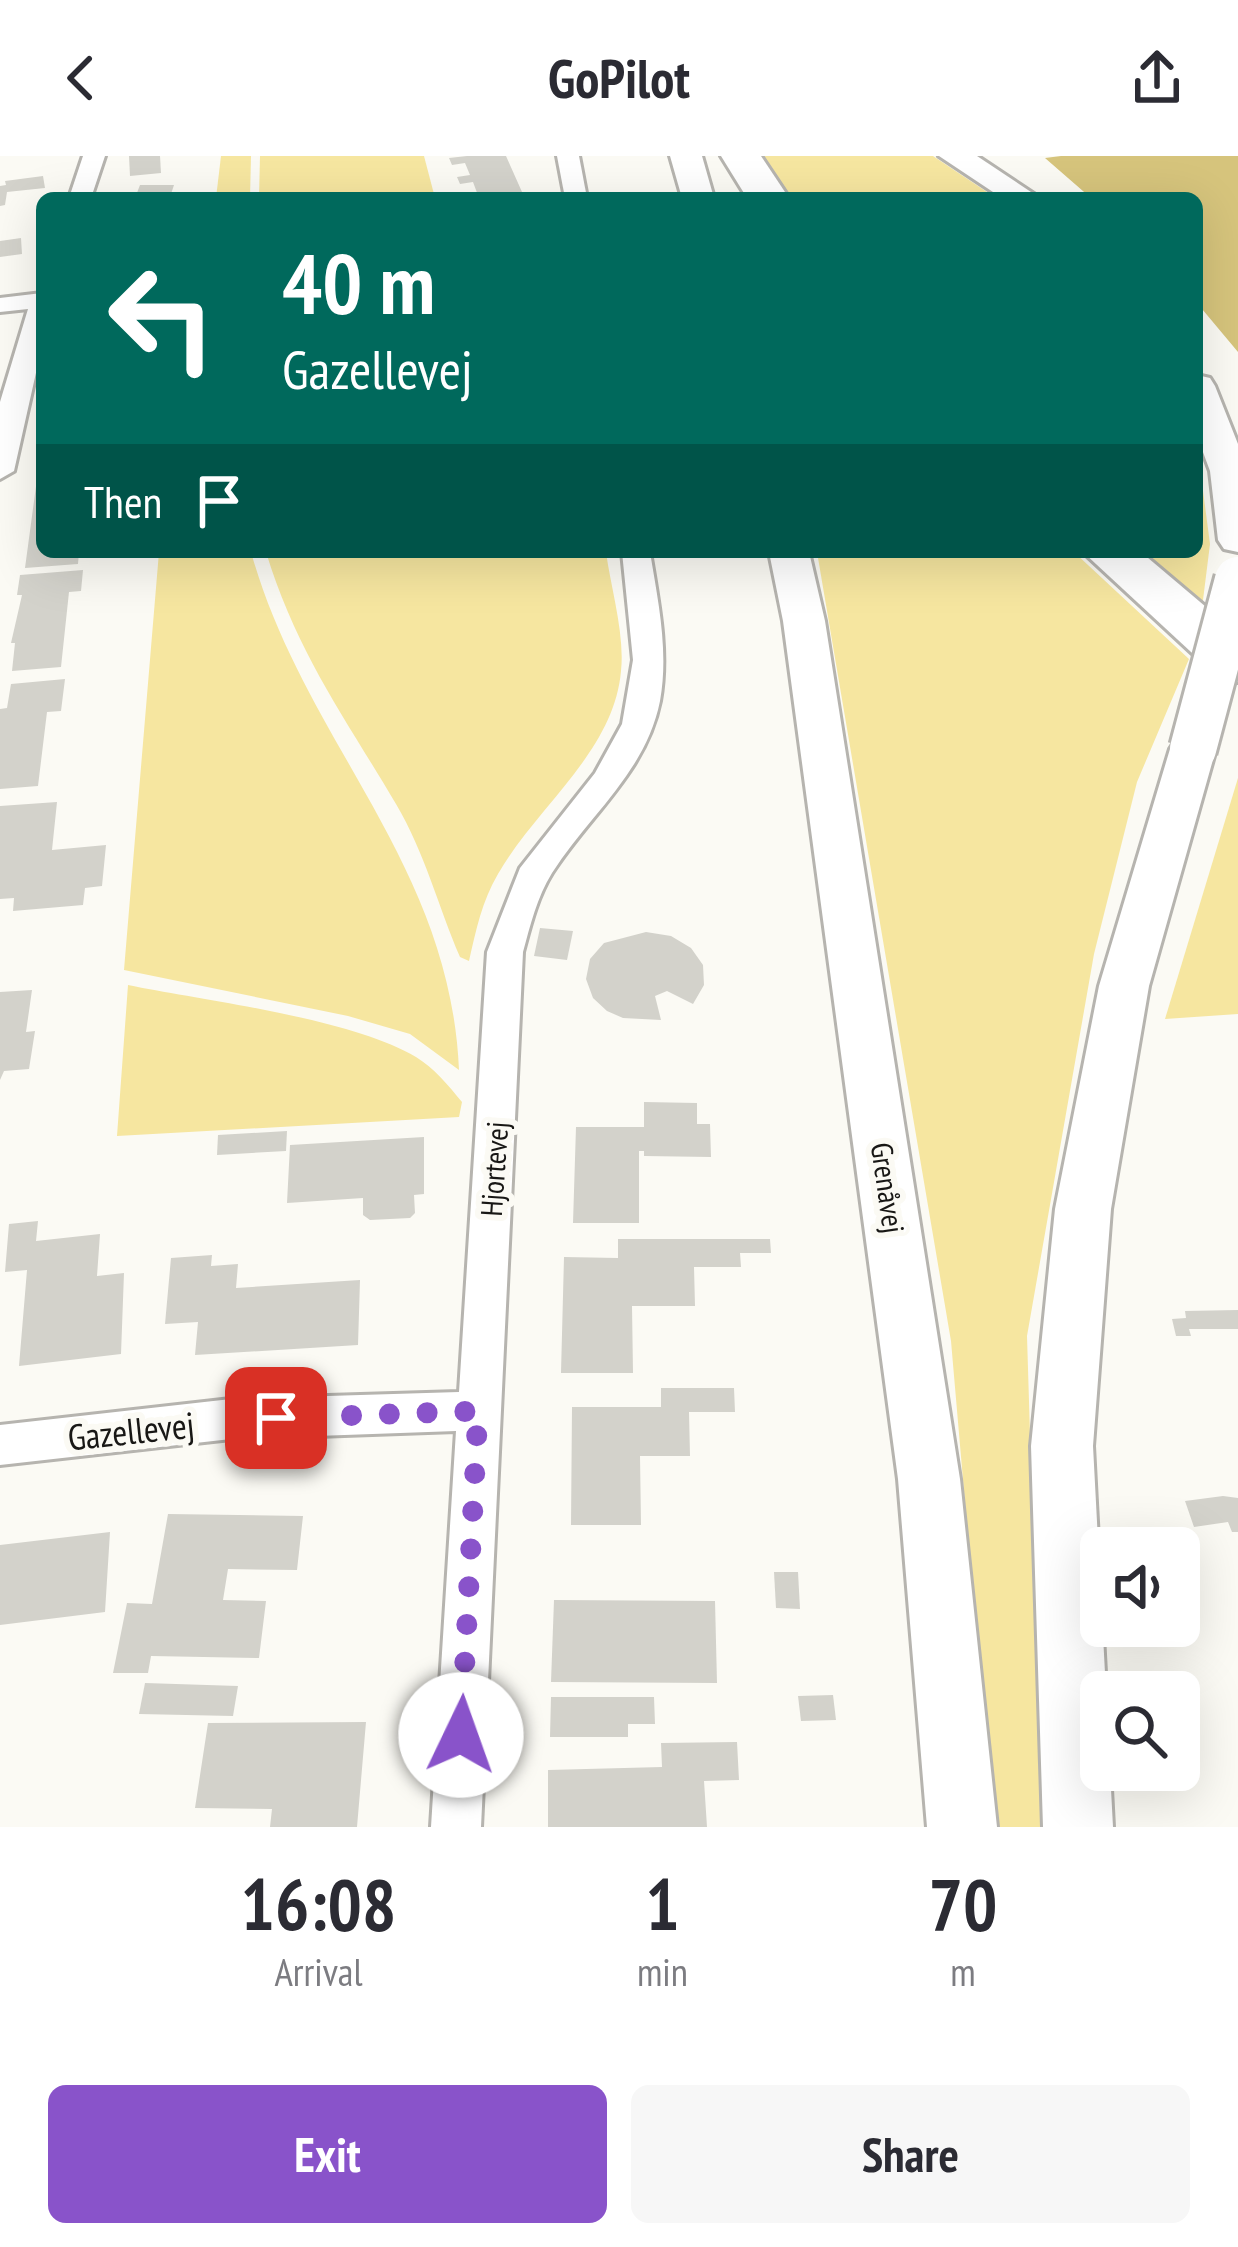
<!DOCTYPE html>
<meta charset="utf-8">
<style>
:root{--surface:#fff;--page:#f7f7f7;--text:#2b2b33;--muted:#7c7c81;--accent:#8953ca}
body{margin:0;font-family:"PT Sans Narrow",sans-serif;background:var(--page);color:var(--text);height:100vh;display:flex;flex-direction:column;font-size:45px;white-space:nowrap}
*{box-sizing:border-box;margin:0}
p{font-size:39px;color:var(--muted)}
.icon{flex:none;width:66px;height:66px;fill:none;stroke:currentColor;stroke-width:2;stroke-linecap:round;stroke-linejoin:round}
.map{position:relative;height:1671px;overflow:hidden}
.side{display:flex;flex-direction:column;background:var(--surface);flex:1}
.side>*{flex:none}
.banner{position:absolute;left:36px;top:36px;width:1167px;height:366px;border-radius:18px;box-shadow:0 12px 48px #0002;background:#00695c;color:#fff;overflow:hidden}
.fabs{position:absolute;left:1080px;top:1371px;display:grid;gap:24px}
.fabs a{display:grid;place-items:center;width:120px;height:120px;border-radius:18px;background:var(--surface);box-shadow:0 12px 48px #0002;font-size:60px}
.pin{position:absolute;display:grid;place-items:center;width:102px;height:102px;color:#fff;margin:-51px;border-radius:24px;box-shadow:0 6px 18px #0006}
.me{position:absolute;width:132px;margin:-66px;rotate:3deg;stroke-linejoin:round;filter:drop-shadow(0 0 9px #0008)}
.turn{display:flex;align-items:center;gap:42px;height:252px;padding:0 48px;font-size:54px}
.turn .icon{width:156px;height:156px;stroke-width:2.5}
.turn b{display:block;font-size:84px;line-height:102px}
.then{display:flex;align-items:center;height:114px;padding:0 48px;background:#0003;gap:24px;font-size:45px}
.eta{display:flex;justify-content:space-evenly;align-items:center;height:204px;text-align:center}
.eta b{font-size:72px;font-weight:600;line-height:84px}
.cta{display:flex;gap:24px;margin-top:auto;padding:24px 48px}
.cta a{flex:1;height:138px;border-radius:18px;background:var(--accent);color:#fff;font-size:48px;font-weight:600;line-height:138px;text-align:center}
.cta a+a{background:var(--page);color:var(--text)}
header{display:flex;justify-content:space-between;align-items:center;height:156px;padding:0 48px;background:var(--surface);font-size:54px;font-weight:600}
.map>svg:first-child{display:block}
</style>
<header><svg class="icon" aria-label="back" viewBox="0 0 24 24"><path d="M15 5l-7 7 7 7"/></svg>GoPilot<svg class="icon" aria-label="share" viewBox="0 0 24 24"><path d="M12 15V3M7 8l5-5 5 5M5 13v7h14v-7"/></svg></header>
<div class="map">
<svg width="1238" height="1671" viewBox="0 0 1238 1671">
<rect width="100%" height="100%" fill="#fbfaf4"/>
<!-- green -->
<g fill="#f6e6a0">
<path d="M 221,0 L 251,0 L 250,42 L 216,42 Z"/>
<path d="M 260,0 L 424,0 L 435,42 L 259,42 Z"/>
<path d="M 760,0 L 933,0 L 996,42 L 790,42 Z"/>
<path d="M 1197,289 L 1210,388 L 1202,452 L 1141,396 L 1197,396 Z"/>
<path d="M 159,396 L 251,396 C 304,586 450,705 459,914 L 410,878 L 348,860 L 124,814 Z"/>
<path d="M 266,396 L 606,396 C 611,433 625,478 621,515 C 614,596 536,651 498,718 C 482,745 476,774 469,805 L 460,801 C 438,750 425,697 396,648 C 344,560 297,497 266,396 Z"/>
<path d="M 817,396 L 1074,396 L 1189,503 L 1137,626 L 1094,798 L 1027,1180 L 1042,1671 L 993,1671 L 951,1185 Z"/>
<path d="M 1238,622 L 1238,858 L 1165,863 Z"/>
<path d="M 128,829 C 206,845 351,862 416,901 C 434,912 448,929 462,946 L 459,961 L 117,980 Z"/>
</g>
<!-- forest -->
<path fill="#d6c47c" d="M 1061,0 L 1238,0 L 1238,196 L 1197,147 L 1197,42 L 1091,42 L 1045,2 Z"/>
<!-- building -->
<g fill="#d3d2cb">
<path d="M 129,0 L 160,0 L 161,17 L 130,20 Z"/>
<path d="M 467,0 L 506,0 L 522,36 L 479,42 L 473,26 L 460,28 L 457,21 L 470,19 L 465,7 L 452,9 L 449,2 Z"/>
<path d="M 43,20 L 45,32 L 7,36 L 5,49 L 0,50 L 0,30 L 6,29 L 5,25 Z"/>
<path d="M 140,29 L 174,29 L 170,41 L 135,42 Z"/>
<path d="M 21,82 L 22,98 L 0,101 L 0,85 Z"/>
<path d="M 37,323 L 42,323 L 42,396 L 79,396 L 78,408 L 25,412 Z"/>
<path d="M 83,414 L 81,435 L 69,436 L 61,511 L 12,515 L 15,487 L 11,487 L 22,439 L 17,439 L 20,419 Z"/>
<path d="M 65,523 L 61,555 L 47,556 L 38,630 L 0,633 L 0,553 L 7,552 L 11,528 Z"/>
<path d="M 57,646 L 52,694 L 106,689 L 102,730 L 85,732 L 83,749 L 13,755 L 14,742 L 0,743 L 0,650 Z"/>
<path d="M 540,772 L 573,775 L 567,804 L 534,800 Z"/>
<path d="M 646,776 L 671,780 L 691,792 L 703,809 L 704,829 L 693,848 L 667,835 L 655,840 L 661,864 L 623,862 L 607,855 L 593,842 L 586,823 L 590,803 L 604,787 Z"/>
<path d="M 32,834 L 26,876 L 35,875 L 29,913 L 4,915 L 0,924 L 0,836 Z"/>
<path d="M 644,946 L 697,947 L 697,968 L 710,968 L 711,1001 L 644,1000 L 644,995 L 639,995 L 639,1067 L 573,1067 L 576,971 L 644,971 Z"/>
<path d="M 287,975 L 286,995 L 217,999 L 218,979 Z"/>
<path d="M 424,981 L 424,1038 L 414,1039 L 415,1057 L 410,1062 L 370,1064 L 363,1059 L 363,1042 L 287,1047 L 290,989 Z"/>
<path d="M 38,1065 L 36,1085 L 100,1078 L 97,1120 L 124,1117 L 121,1198 L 19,1210 L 27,1114 L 5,1116 L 9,1068 Z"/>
<path d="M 618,1083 L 770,1083 L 771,1097 L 740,1097 L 741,1111 L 694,1111 L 695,1150 L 632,1150 L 633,1217 L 561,1217 L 564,1101 L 618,1102 Z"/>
<path d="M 212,1099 L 211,1110 L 238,1108 L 236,1132 L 360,1124 L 358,1189 L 195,1199 L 198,1166 L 165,1168 L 171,1102 Z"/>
<path d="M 1238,1154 L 1238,1173 L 1189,1173 L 1191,1180 L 1176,1180 L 1172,1163 L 1186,1162 L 1185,1155 Z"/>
<path d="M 661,1232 L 734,1232 L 735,1256 L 689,1256 L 690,1300 L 640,1300 L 641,1369 L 571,1369 L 572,1251 L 661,1251 Z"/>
<path d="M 1223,1340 L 1238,1342 L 1238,1376 L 1232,1376 L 1228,1366 L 1194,1371 L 1185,1345 Z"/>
<path d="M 168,1358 L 303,1360 L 297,1414 L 228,1413 L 223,1444 L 266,1445 L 259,1502 L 151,1500 L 148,1517 L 113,1517 L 127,1447 L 152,1448 Z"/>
<path d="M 110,1376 L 105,1456 L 0,1469 L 0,1389 Z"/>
<path d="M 774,1416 L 798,1416 L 800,1453 L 776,1452 Z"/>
<path d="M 554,1444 L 715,1445 L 717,1527 L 551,1526 Z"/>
<path d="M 145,1527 L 238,1530 L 233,1560 L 139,1558 Z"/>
<path d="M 833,1539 L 836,1564 L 801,1565 L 798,1540 Z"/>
<path d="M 551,1541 L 654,1541 L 655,1568 L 628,1568 L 628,1581 L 550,1581 Z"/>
<path d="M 366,1566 L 357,1671 L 270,1671 L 272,1653 L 195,1652 L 208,1567 Z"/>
<path d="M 737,1586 L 739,1624 L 704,1625 L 707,1671 L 548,1671 L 548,1614 L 662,1611 L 661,1587 Z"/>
</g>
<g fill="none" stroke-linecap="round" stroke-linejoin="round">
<defs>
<g id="street">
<path d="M 83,0 L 105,0 L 91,42 L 69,42 Z"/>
<path d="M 557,0 L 579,0 L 587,42 L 565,42 Z"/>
<path d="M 42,137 L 42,190 L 14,315 L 0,323 L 0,246 L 28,153 L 0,156 L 0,142 Z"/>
<path d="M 622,396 L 650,396 C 658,445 669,495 660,545 C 646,616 589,659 552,717 C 537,741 530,770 523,796 L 481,1671 L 431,1671 L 456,1275 L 231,1283 L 0,1309 L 0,1269 L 231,1243 L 459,1236 L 487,796 L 520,712 L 595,617 L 622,568 L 633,504 Z"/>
</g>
<g id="secondary">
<path d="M 670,0 L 702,0 L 714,42 L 682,42 Z"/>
<path d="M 939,0 L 977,0 L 1040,42 L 1002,42 Z"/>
<path d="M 1197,219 L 1210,222 L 1215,230 L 1238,288 L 1238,396 L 1224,393 L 1218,384 L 1210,315 L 1197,280 Z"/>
<path d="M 769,396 L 809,396 L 825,465 L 960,1323 L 997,1671 L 927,1671 L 898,1323 L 783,465 Z"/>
<path d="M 1193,578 L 1209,582 L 1216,593 L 1149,830 L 1111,1053 L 1093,1290 L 1106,1536 L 1101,1536 L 1101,1614 L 1110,1614 L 1113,1671 L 1043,1671 L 1031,1290 L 1055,1053 L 1099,830 L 1170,593 L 1177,582 Z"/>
</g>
<g id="highway">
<path d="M 721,0 L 761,0 L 789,42 L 747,42 Z"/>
<path d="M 1083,396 L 1141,396 L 1238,478 L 1238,526 L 1218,521 Z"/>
</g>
</defs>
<!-- street casing -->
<use href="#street" stroke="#b6b4af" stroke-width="6"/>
<!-- secondary casing -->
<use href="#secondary" stroke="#b6b4af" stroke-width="6"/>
<!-- highway casing -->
<use href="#highway" stroke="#b6b4af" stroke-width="6"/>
<!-- street -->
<use href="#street" fill="#fff" fill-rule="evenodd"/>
<!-- secondary -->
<use href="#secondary" fill="#fff" fill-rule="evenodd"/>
<!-- highway -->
<use href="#highway" fill="#fff" fill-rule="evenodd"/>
<defs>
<path id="secondary-bridge" d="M 1193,593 L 1238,424"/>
</defs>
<!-- secondary-bridge casing -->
<use href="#secondary-bridge" stroke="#b6b4af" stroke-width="52" stroke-linecap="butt"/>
<!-- secondary-bridge -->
<use href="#secondary-bridge" stroke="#fff" stroke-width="46"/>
</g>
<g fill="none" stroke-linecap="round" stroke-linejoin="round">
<!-- route -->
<path stroke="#8953ca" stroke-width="21" stroke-dasharray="0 37.8" d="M 276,1262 L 478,1255 L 461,1579"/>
</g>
<g text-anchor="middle" stroke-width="12" stroke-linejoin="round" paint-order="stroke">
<!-- street labels -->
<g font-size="30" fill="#181715" stroke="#fbfaf4">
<text transform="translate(495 1013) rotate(-86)" y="10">Hjortevej</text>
<text transform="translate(887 1032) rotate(82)" y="10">Grenåvej</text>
</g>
<!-- near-street labels -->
<g font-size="36" fill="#181715" stroke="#fbfaf4">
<text transform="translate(131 1275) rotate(-6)" y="13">Gazellevej</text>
</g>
</g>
</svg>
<div class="fabs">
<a><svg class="icon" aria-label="sound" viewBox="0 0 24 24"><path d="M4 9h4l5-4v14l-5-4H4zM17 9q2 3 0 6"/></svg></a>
<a><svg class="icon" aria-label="search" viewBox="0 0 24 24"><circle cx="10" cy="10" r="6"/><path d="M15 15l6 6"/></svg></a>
</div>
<div class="pin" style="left:276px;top:1262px;background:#d93025"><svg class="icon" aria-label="arrive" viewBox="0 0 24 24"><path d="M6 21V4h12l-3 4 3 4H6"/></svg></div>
<svg class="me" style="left:461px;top:1579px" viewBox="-20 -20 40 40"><circle r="19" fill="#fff"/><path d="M0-13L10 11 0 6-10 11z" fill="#8953ca"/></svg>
<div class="banner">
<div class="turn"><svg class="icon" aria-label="left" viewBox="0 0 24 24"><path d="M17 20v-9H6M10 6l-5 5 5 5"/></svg><div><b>40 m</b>Gazellevej</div></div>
<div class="then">Then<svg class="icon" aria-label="arrive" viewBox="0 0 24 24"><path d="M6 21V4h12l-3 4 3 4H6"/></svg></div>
</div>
</div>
<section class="side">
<div class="eta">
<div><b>16:08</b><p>Arrival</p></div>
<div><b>1</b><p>min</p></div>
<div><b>70</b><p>m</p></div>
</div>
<div class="cta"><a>Exit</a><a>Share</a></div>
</section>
